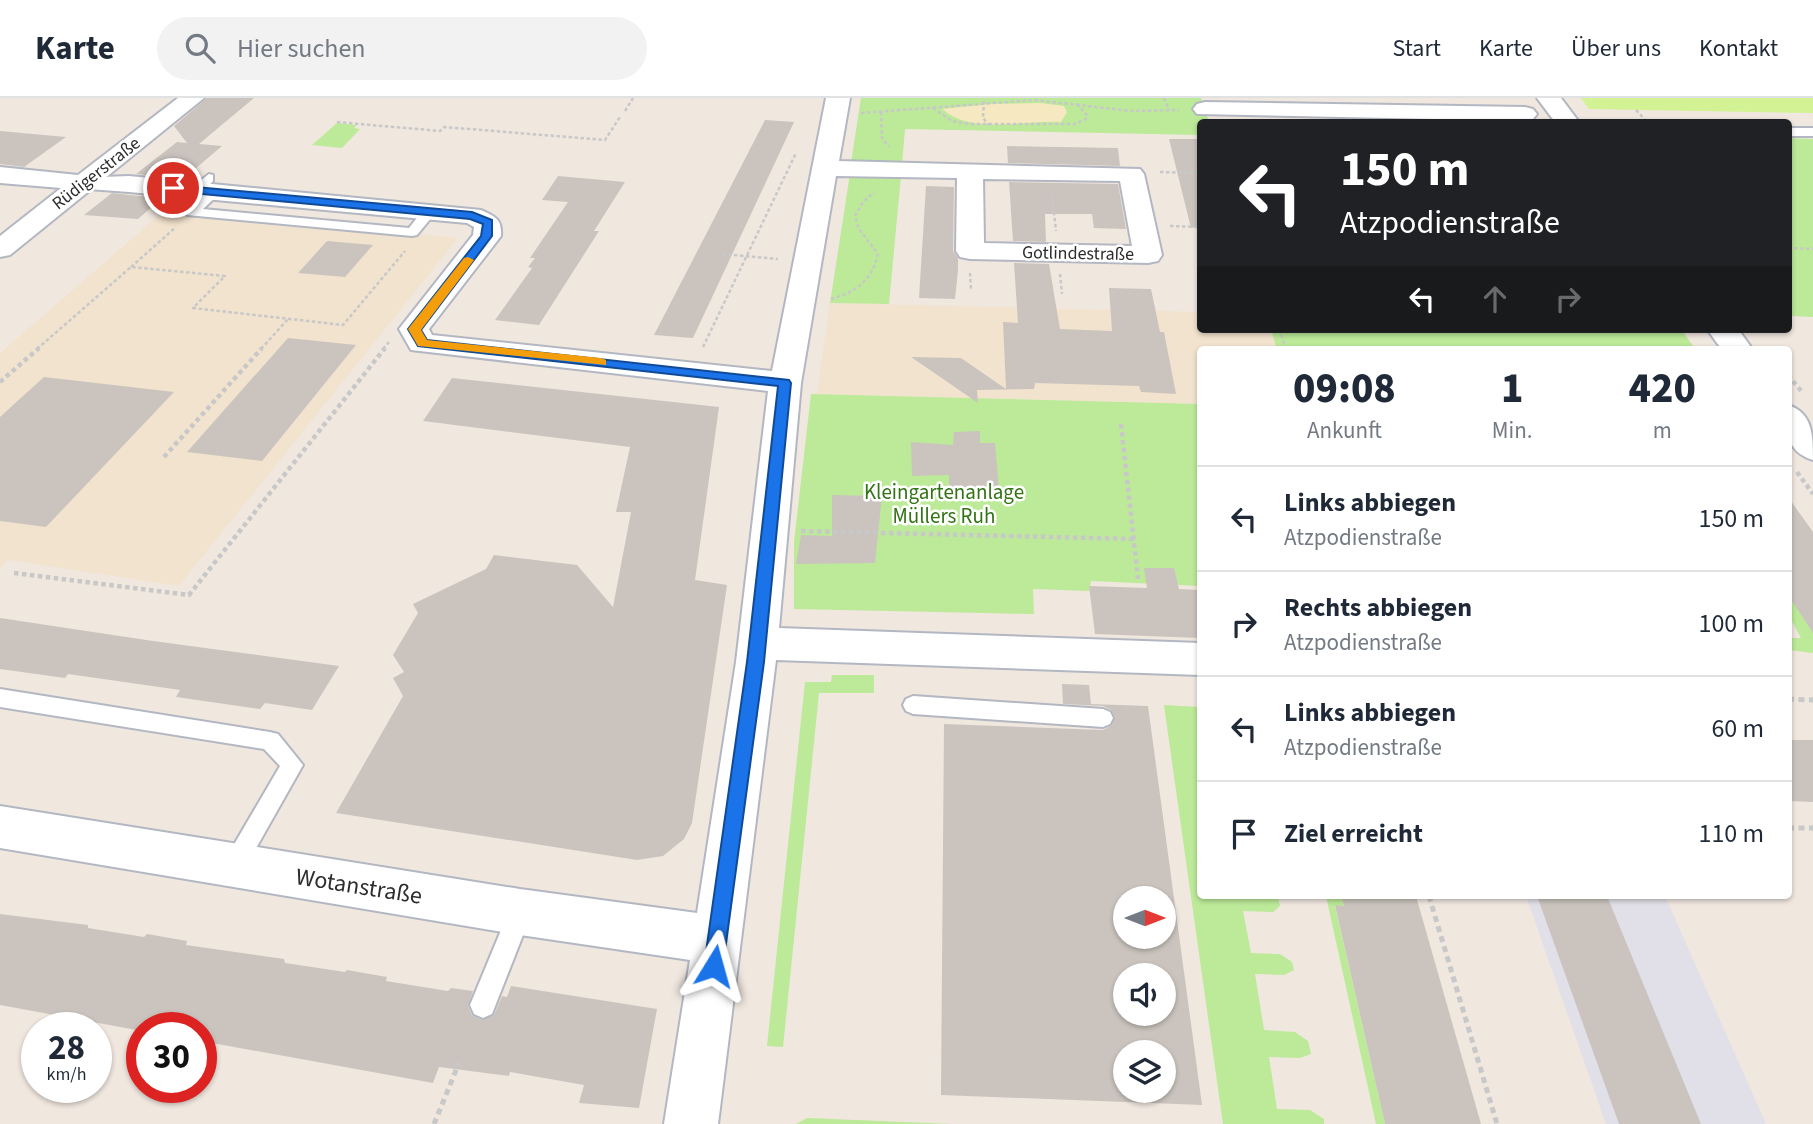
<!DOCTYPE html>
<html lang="de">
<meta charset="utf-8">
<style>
:root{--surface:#fff;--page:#f2f2f3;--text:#1f2937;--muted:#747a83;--line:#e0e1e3}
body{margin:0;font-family:"Source Sans 3",sans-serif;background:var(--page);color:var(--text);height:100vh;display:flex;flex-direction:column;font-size:26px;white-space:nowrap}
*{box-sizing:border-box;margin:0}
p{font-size:23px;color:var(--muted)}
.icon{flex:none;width:38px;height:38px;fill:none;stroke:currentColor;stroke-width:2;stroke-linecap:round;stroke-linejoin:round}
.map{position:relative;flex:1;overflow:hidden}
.panel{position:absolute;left:1197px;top:248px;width:595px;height:553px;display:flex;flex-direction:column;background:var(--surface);border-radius:7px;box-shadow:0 2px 5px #0004}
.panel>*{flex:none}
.guide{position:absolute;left:1197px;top:21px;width:595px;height:214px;border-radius:7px;box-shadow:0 2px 5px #0004;background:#202124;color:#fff;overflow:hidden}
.needle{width:46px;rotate:90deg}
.tools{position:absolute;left:1113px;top:788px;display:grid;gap:14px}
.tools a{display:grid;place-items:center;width:63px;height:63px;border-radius:50%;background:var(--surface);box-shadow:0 2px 5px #0004;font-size:35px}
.speed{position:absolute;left:21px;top:914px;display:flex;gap:14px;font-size:35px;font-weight:700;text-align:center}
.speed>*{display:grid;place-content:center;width:91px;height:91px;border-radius:50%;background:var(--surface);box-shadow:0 2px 5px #0004;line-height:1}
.speed small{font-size:18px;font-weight:400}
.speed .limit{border:10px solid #d22;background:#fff;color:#111}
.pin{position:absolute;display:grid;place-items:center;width:60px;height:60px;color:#fff;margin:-30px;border:4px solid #fff;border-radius:50%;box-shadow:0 2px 7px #0007}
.me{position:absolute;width:77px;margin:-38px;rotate:8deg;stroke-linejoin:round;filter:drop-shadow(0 0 5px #0008)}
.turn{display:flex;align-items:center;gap:24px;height:147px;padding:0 28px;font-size:32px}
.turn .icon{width:91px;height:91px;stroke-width:2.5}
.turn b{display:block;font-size:49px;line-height:60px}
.lanes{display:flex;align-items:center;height:66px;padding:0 28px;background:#0003;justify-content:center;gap:35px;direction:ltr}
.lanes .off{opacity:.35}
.eta{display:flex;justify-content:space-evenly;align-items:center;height:119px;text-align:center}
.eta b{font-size:42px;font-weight:800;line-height:49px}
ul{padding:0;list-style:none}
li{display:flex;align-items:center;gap:21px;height:105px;padding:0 28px;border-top:2px solid var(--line)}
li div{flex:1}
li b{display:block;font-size:26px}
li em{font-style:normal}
header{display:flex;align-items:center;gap:42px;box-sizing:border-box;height:98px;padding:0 35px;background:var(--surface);border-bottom:2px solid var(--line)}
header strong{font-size:33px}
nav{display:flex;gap:38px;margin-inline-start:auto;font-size:24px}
.search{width:490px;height:63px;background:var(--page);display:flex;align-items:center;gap:18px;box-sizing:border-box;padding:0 24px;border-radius:38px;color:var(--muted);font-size:26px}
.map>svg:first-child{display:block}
</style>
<header>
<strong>Karte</strong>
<div class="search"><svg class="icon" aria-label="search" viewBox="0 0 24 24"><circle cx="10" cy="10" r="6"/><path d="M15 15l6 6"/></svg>Hier suchen</div>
<nav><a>Start</a><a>Karte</a><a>Über uns</a><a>Kontakt</a></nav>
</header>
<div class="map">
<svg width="1813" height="1026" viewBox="0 0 1813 1026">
<rect width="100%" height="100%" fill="#f0e7df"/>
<!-- industrial -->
<path fill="#e1e0e8" d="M 1526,798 L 1665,798 L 1766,1026 L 1606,1026 Z"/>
<!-- education -->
<g fill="#f2e3ce">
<path d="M 165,112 L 458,140 L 179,488 L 8,462 L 0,470 L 0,255 Z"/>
<path d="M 830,205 L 1200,214 L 1200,231 L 1271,231 L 1277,252 L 1200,252 L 1200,306 L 817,296 Z"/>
</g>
<!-- green -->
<g fill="#bcea98">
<path d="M 861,0 L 1201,0 L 1209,24 L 1200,24 L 1200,37 L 905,31 L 902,66 L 851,65 Z"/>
<path d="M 337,25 L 357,27 L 354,30 L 360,31 L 342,50 L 312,47 Z"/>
<path d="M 1789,40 L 1813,41 L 1813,219 L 1792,218 L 1789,214 Z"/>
<path d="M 850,76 L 901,77 L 889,206 L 830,205 Z"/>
<path d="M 1271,231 L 1681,231 L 1696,252 L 1277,252 Z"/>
<path d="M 811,296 L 1200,306 L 1200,488 L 1091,483 L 1089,493 L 1033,491 L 1034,516 L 794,511 L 794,444 Z"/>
<path d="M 1788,497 L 1813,530 L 1813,555 L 1789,552 L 1789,540 L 1801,540 L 1789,518 Z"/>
<path d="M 832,577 L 874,577 L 874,595 L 819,595 L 783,949 L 767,948 L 805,584 L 831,584 Z"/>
<path d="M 1164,607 L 1200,609 L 1200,798 L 1278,799 L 1280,808 L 1273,814 L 1243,813 L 1251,855 L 1280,856 L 1292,864 L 1294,872 L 1284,877 L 1255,876 L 1264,932 L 1295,934 L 1308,943 L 1311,956 L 1300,960 L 1269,959 L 1277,1011 L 1310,1012 L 1324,1021 L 1324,1026 L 1223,1026 Z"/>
<path d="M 1326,798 L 1341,798 L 1344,808 L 1335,808 L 1385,1026 L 1376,1026 Z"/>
<path d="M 807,1020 L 952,1026 L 796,1026 Z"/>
</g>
<!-- sand -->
<path fill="#f6e9c1" d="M 1040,5 L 1064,8 L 1067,14 L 1061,24 C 1023,22 972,37 942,11 L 989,6 Z"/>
<!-- pitch -->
<path fill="#d3f293" d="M 1581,0 L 1813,0 L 1813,15 L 1589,11 Z"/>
<!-- building -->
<g fill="#cbc4be" fill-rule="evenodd">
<path d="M 207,0 L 254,0 L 199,46 L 222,48 L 183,81 L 136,76 L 177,44 L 187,45 L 174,28 Z"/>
<path d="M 765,22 L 794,24 L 693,240 L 654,237 Z"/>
<path d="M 0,33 L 66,39 L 24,69 L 0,66 Z"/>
<path d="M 1169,41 L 1200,41 L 1200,128 L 1191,130 Z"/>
<path d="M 1007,48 L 1118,50 L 1120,68 L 1008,65 Z"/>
<path d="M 558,78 L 625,84 L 594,133 L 599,133 L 539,227 L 495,222 L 532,170 L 528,169 L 535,160 L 530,160 L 568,104 L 542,102 Z"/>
<path d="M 1009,84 L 1118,86 L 1126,131 L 1094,130 L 1092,116 L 1045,116 L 1046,144 L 1013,143 Z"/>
<path d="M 926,88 L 954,89 L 953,153 L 958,160 L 958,172 L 955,201 L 919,200 Z"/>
<path d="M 112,95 L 129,97 L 162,100 L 138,121 L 84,117 Z"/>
<path d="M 327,143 L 373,147 L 345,179 L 298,175 Z"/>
<path d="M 1014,165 L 1049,166 L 1060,231 L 1112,233 L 1109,190 L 1151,191 L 1160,234 L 1164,234 L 1176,296 L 1141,294 L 1139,288 L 1035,285 L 1034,291 L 977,292 L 978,305 L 911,259 L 961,260 L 1006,291 L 1003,224 L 1018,225 Z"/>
<path d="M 288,240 L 356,247 L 262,363 L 187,354 Z"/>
<path d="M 44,279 L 174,294 L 46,429 L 0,423 L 0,319 Z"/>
<path d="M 452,280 L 719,309 L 695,482 L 727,487 L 692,725 L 684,741 L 663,758 L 637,762 L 336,715 L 403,598 L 393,580 L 404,574 L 393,557 L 418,515 L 413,506 L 486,471 L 494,457 L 577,467 L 613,509 L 631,414 L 616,414 L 630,349 L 423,323 Z"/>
<path d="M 980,333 L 980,345 L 995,345 L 999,391 L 949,391 L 949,377 L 912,378 L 911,344 L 953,347 L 954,334 Z"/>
<path d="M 832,397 L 882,398 L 875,465 L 796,466 L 801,437 L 832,438 Z"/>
<path d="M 1788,399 L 1813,434 L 1813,535 L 1788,497 Z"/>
<path d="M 1144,470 L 1174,470 L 1179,491 L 1200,492 L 1200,540 L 1095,536 L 1089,488 L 1147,490 Z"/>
<path d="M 0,520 L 153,543 L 339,568 L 312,612 L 265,605 L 260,611 L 176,599 L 180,592 L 68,576 L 65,580 L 0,571 Z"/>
<path d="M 1062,586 L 1089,587 L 1091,606 L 1148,608 L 1202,1007 L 941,997 L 944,626 L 1103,632 L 1112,627 L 1115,619 L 1111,612 L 1103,608 L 1063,606 ZM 1125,800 L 1164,800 L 1164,838 L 1125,838 ZM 1125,877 L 1164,877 L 1164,915 L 1125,915 ZM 1125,954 L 1164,954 L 1164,992 L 1125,992 Z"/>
<path d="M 1788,642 L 1813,642 L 1813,704 L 1788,703 Z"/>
<path d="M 1341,798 L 1416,798 L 1481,1026 L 1385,1026 L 1335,807 L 1344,808 Z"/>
<path d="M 1537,798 L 1607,798 L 1701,1026 L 1619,1026 Z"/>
<path d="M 0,816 L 88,827 L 88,830 L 144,839 L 147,836 L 187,843 L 186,847 L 284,861 L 285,865 L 345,874 L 347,872 L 387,879 L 386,883 L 448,893 L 451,890 L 473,893 L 468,908 L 472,917 L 482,922 L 494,917 L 502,898 L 507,899 L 511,888 L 657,911 L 639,1010 L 579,1005 L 584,987 L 510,974 L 509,978 L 439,969 L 433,985 L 201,943 L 201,929 L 142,929 L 142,933 L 0,907 Z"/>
</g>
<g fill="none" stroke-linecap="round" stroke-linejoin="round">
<defs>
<g id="lane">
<rect x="1788" y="30" width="25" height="8"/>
<path d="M 209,76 L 213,77 L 213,83 L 201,96 L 191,96 L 191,90 Z"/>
<path d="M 215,90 L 221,94 L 203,111 L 409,130 L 424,111 L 429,110 L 436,114 L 417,137 L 412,138 L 187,117 L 187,111 Z"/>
<path d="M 0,591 L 270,634 L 278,636 L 303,667 L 242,775 L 234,778 L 226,775 L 222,767 L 280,668 L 264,651 L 0,609 Z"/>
<path d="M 913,598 L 1103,611 L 1110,614 L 1113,620 L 1110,626 L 1103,629 L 913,616 L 906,613 L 903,607 L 906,601 Z"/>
<path d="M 520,802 L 528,806 L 532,814 L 492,916 L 483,920 L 474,916 L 470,907 L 512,806 Z"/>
</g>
<g id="street">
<path d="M 826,0 L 850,0 L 839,63 L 1140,71 L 1144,76 L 1162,157 L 1158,163 L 1148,165 L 970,161 L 960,159 L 956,153 L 957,80 L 836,78 L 801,285 L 779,530 L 1200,545 L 1200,577 L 776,562 L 718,1026 L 664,1026 L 690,862 L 520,837 L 0,750 L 0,708 L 520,791 L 697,815 L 736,564 L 768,293 L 411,252 L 399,231 L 473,137 L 474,129 L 467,125 L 129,94 L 75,90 L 71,85 L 75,80 L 129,78 L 481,112 C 496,119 502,121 501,138 L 429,231 L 432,237 L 772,273 ZM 983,81 L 1120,83 L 1132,148 L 984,145 Z"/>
<path d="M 1537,0 L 1561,0 L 1579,24 L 1555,24 Z"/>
<path d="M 1205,4 L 1525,9 L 1533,11 L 1537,16 L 1533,21 L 1525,23 L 1197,16 L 1193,11 L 1197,6 Z"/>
<path d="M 1707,231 L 1738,231 L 1753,252 L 1722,252 Z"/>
<path d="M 1788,307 C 1813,315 1813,338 1813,362 C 1784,353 1788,332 1788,307 Z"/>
</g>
<path id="secondary" d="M 178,0 L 204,0 L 10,157 L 0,159 L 0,138 L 61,90 L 0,85 L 0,69 L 78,77 Z"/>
</defs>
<!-- lane casing -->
<use href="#lane" stroke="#b3b7c2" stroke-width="4"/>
<!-- street casing -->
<use href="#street" stroke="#b3b7c2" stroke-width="4"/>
<!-- secondary casing -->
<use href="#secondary" stroke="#b3b7c2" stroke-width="4"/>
<!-- path-far2 -->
<g stroke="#c8c8c8" stroke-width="2.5" stroke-dasharray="3.5 2.5" stroke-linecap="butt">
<path d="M 1164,0 L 1169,12"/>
<path d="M 984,3 L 983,20 L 989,27"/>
<path d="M 933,10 L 952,23 L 970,26 L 1075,26 L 1086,21 L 1087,17 L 1076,5"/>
<path d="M 1636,12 L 1647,24"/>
<path d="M 625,13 L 633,0"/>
<path d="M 881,14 L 882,40 L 889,49"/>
<path d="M 861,15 L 1034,2 L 1131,13 L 1179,12"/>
<path d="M 337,24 L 440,33 L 444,29 L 605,42 L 620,19"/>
<path d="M 1160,74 L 1200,75"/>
<path d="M 1052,96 L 1056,133"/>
<path d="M 1170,128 L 1200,129"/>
<path d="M 1788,150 L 1813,151"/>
<path d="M 722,156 L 778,161"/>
<path d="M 131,169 L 176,129"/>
<path d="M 970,175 L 971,192"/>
<path d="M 1060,176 L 1062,196"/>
<path d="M 831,201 C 856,194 872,182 878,156 L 859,131 L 855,118 L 863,104 L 874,94"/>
<path d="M 1279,231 L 1286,251"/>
<path d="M 703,249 L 796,55"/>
<path d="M 37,251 L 131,169 L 225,178 L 193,210 L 343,227 L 405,153"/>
<path d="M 261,251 L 288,221"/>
<path d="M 383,251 L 389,244"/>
</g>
<!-- path-far1 -->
<g stroke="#c8c8c8" stroke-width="4.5" stroke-dasharray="4.5 3.5" stroke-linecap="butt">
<path d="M 1788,277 L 1802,294"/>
<path d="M 0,284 L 39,250"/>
<path d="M 1121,326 L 1138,481"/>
<path d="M 164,359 L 262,250"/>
<path d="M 1797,374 L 1813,396"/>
<path d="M 801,433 L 1134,441"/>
<path d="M 14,475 L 189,497 L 385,250"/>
</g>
<!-- path -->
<g stroke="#c8c8c8" stroke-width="5" stroke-dasharray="6 4.5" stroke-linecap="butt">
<path d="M 1788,601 L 1813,602"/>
<path d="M 1788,730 L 1813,730"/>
<path d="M 1429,798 L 1497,1026"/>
<path d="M 434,1026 L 459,965"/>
</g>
<!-- lane -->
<use href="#lane" fill="#fff" fill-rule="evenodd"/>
<!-- street -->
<use href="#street" fill="#fff" fill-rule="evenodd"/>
<!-- secondary -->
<use href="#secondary" fill="#fff" fill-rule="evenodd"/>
</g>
<!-- route -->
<path fill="#1a73e8" stroke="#114b97" stroke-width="2" d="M 173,87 L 472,114 L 492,122 L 492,138 L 421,232 L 427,242 L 789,282 L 791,285 L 764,564 L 722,875 L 714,878 L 707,875 L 704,868 L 747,564 L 778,288 L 418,248 L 408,231 L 481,138 L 483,126 L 470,121 L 170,93 L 168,90 Z"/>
<!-- slow -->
<path fill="#f59e0b" d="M 468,159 L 474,162 L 421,232 L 427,242 L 601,260 L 606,262 L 606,267 L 418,248 L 408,231 L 464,160 Z"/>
<g text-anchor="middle" stroke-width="5" stroke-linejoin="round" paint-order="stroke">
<!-- far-street labels -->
<g font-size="18" fill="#2d2d2d" stroke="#fff">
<text transform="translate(96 75) rotate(-38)" y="6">Rüdigerstraße</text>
<text transform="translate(1078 155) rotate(1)" y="6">Gotlindestraße</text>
</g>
<!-- park labels -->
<g font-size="21" fill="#327315" stroke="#fff">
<text x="944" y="401">Kleingartenanlage<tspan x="944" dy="24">Müllers Ruh</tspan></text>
</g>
<!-- near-street labels -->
<g font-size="24" fill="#2d2d2d" stroke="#fff">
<text transform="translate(359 788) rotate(9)" y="8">Wotanstraße</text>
</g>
</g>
</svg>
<div class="tools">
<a><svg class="needle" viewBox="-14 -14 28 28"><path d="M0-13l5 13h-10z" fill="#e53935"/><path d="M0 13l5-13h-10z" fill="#747a83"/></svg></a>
<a><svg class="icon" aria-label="sound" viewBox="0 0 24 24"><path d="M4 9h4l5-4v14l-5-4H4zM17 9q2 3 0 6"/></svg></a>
<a><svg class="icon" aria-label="layers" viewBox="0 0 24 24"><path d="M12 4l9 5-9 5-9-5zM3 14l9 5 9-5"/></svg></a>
</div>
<div class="speed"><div>28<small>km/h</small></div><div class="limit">30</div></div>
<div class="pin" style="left:173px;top:90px;background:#d93025"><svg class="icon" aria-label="arrive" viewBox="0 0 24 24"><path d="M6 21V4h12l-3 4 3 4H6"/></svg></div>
<svg class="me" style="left:714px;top:868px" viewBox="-20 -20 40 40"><path d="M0-17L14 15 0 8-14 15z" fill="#1a73e8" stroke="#fff" stroke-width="4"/></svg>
<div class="guide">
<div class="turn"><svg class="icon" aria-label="left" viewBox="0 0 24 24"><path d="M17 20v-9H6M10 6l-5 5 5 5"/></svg><div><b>150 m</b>Atzpodienstraße</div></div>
<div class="lanes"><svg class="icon" aria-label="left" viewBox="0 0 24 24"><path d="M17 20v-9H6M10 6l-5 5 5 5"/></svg><svg class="icon off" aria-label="ahead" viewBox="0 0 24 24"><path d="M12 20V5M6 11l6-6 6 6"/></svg><svg class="icon off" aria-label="right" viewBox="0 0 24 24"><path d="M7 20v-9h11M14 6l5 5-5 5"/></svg></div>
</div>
<section class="panel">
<div class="eta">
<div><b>09:08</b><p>Ankunft</p></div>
<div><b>1</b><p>Min.</p></div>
<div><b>420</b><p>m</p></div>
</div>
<ul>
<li><svg class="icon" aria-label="left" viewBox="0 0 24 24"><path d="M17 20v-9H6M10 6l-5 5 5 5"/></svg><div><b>Links abbiegen</b><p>Atzpodienstraße</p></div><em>150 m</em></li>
<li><svg class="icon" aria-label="right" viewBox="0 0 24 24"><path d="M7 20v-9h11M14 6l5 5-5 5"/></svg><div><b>Rechts abbiegen</b><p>Atzpodienstraße</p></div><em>100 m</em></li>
<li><svg class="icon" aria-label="left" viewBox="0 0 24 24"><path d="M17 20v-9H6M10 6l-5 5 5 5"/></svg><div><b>Links abbiegen</b><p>Atzpodienstraße</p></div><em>60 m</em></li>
<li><svg class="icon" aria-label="arrive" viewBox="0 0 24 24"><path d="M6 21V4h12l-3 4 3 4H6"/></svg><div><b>Ziel erreicht</b></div><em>110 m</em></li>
</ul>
</section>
</div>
